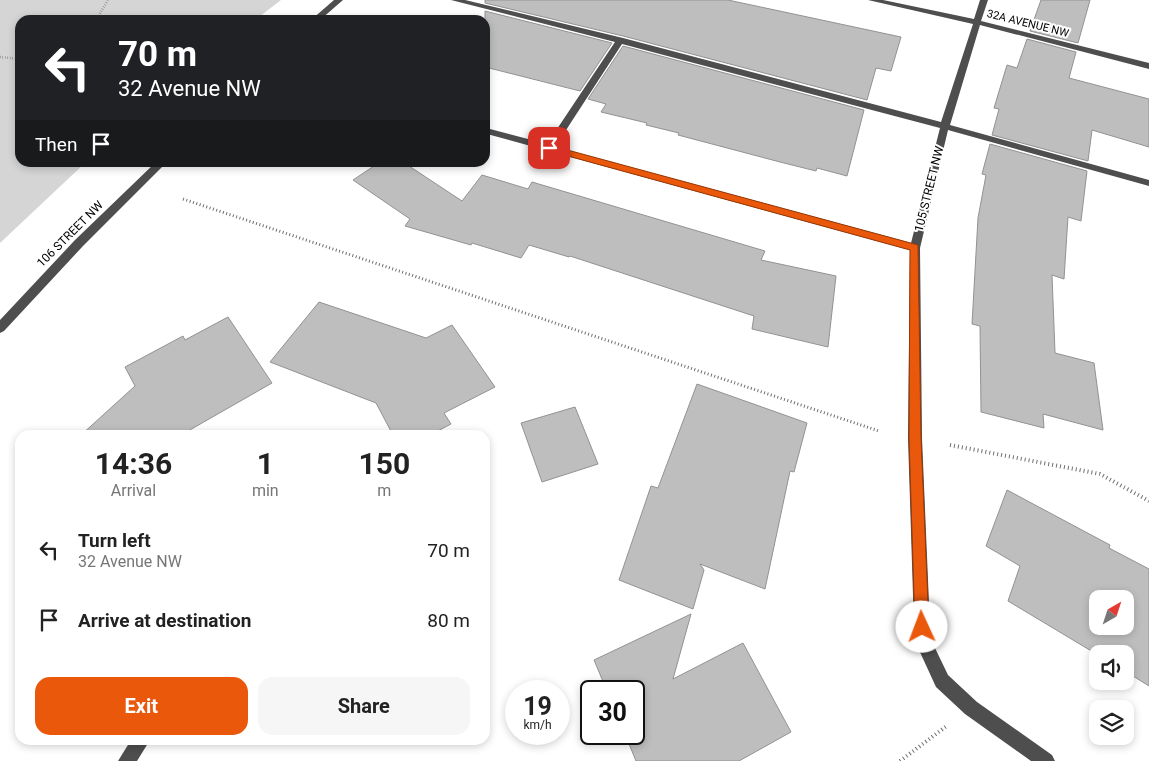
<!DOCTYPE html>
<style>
:root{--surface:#fff;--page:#f6f6f6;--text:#222;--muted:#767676;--accent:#ea580c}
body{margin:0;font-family:Roboto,sans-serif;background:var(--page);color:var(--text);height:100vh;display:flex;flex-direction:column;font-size:19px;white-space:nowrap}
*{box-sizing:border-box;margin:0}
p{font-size:16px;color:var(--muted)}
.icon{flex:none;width:28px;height:28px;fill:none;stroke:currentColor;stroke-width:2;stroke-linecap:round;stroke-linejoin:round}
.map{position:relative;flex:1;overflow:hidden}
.drawer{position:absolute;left:15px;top:430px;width:475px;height:315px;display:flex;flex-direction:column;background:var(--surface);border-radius:15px;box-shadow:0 2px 8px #0003}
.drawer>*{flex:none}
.hud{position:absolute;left:15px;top:15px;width:475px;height:152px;border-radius:15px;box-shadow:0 2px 8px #0003;background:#202124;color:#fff;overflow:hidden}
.needle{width:32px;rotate:39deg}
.tools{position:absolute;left:1089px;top:590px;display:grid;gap:10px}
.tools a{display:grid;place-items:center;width:45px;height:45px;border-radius:10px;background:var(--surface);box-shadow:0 2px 8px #0003;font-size:25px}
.speed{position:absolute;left:505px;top:680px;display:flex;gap:10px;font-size:25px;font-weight:700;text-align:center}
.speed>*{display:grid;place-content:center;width:65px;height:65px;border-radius:50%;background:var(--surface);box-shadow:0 2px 8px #0003;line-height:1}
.speed small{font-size:12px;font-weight:400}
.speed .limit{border:2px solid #111;border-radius:8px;background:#fff;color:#111}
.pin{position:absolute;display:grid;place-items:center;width:42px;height:42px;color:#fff;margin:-21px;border-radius:10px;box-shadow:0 2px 8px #0006}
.me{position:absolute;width:55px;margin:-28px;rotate:358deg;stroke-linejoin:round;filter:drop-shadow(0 0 4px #0008)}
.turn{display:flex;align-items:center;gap:18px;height:105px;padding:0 20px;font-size:22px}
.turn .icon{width:65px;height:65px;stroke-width:2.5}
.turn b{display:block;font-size:35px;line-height:42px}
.then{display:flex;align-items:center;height:48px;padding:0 20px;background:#0003;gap:10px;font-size:19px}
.eta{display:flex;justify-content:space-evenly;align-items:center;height:85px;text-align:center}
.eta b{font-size:30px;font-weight:700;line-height:35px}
.action{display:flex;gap:10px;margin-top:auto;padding:10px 20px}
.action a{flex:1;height:58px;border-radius:15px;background:var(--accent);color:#fff;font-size:20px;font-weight:700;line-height:58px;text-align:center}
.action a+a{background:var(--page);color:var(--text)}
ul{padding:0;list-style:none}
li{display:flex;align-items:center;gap:15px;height:70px;padding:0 20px}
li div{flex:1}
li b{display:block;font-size:19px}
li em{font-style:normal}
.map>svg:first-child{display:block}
</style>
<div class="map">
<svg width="1149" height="761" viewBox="0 0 1149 761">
<rect width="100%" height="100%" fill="#fff"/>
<!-- green -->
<path fill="#d5d5d5" d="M 0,0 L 281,0 L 255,20 L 20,20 L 20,162 L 85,163 L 0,243 Z"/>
<!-- building -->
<g fill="#bebebe" stroke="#929292" fill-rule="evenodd">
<path d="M 485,0 L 728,0 L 901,37 L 891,71 L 876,68 L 867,100 L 623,36 L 485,3 Z"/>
<path d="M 1041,0 L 1090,0 L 1078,43 L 1030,31 Z"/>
<path d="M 485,11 L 612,43 L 580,91 L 485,67 Z"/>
<path d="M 1027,39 L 1076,52 L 1069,78 L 1149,99 L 1149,147 L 1092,130 L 1088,161 L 992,135 L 999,109 L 994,108 L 1007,65 L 1017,68 Z"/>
<path d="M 623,46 L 864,110 L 847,176 L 817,168 L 816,171 L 780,162 L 678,135 L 679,133 L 646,125 L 647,123 L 601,112 L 606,104 L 588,99 Z"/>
<path d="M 990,144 L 1087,171 L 1081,221 L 1068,217 L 1064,279 L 1052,275 L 1055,353 L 1094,363 L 1103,430 L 1043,414 L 1044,428 L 981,412 L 980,326 L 972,324 L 978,218 L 986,175 L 982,174 Z"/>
<path d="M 380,162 L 403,162 L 462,201 L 482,175 L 528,189 L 532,182 L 765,251 L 761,260 L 836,276 L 828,347 L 752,329 L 754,316 L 570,256 L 569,257 L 529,245 L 521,258 L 472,243 L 471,245 L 405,226 L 410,219 L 353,180 Z"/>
<path d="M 319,302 L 426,338 L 452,325 L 495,387 L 444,413 L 451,424 L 430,435 L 393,435 L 376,403 L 270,362 Z"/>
<path d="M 228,317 L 272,383 L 181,435 L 81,435 L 135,386 L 125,367 L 183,336 L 185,340 Z"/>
<path d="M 697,384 L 807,423 L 794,472 L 790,471 L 765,589 L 700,564 L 704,570 L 693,609 L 619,580 L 651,486 L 658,488 Z"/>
<path d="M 575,407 L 598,464 L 542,482 L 521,423 Z"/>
<path d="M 1007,490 L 1110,545 L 1109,548 L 1149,569 L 1149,686 L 1125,671 L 1125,654 L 1098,655 L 1008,601 L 1020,566 L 986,546 ZM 1098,599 L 1125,599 L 1125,626 L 1098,626 Z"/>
<path d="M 691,614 L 673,679 L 743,643 L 791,732 L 739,761 L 636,761 L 625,734 L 634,734 L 634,691 L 607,691 L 594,660 Z"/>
</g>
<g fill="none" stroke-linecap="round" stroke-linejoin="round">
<!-- path-far2 -->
<g stroke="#707070" stroke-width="2.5" stroke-dasharray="0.5 2" stroke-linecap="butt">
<path d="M 96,20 L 108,0"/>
<path d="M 0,57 L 20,59"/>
</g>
<!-- path-far1 -->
<path stroke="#707070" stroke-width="3" stroke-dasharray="1 2.5" stroke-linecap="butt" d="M 183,199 L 879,431"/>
<!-- path -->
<g stroke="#707070" stroke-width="4" stroke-dasharray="1 3" stroke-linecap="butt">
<path d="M 950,445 L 1100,474 L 1149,501"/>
<path d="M 900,761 L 948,725"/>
</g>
<!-- minor -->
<g fill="#4e4e4e" fill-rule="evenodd">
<path d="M 334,0 L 343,0 L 320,20 L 311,20 Z"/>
<path d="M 451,0 L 465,0 L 623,38 L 941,122 L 973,24 L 868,0 L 883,0 L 974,19 L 980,0 L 988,0 L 981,21 L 1149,63 L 1149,69 L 980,25 L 950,125 L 1149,180 L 1149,186 L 948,130 L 920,248 L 922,438 L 930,627 L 935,648 L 948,675 L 977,702 L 1052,755 L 1055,761 L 1031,761 L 965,714 L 936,687 L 919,650 L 914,627 L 908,438 L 910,250 L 487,134 L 485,132 L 490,129 L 547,144 L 615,42 ZM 622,44 L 940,128 L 911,243 L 555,147 Z"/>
<path d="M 156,162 L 167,162 L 83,246 L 4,331 L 0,333 L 0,320 L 75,240 Z"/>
<path d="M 131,740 L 150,740 L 137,761 L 118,761 Z"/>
</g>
</g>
<!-- route -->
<path fill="#ea580c" stroke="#983908" d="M 549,145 L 918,245 L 921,438 L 929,627 L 927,632 L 922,634 L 917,632 L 915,627 L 909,438 L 910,250 L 546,150 L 546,146 Z"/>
<g text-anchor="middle" stroke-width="4" stroke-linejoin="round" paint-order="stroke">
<!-- far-street labels -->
<g font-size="11" fill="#000" stroke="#fff">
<text transform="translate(1028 23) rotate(14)" y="4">32A AVENUE NW</text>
</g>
<!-- street labels -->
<g font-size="12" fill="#000" stroke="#fff">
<text transform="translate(929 189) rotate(-76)" y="4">105 STREET NW</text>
<text transform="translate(70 234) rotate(-45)" y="4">106 STREET NW</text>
</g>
</g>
</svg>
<div class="tools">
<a><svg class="needle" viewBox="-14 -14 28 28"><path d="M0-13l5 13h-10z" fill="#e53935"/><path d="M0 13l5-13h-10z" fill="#767676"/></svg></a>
<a><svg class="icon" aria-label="sound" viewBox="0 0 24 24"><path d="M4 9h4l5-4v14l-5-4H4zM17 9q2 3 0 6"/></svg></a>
<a><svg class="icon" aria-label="layers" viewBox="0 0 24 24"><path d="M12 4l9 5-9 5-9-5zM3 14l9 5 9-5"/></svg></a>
</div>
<div class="speed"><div>19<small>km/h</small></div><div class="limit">30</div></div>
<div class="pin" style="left:549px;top:148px;background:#d93025"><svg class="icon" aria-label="arrive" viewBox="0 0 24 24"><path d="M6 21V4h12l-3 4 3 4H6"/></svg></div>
<svg class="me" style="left:922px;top:627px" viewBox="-20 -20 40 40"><circle r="19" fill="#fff"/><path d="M0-13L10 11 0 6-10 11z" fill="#ea580c"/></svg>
<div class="hud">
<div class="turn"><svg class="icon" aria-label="left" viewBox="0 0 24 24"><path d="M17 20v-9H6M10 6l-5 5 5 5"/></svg><div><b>70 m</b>32 Avenue NW</div></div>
<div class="then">Then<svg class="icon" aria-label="arrive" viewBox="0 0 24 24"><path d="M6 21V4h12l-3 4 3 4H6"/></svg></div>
</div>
<section class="drawer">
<div class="eta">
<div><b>14:36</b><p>Arrival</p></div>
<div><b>1</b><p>min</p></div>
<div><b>150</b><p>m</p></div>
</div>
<ul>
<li><svg class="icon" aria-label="left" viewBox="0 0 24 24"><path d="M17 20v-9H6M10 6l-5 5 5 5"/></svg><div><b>Turn left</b><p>32 Avenue NW</p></div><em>70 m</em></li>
<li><svg class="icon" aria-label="arrive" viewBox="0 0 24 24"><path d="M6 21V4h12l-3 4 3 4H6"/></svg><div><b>Arrive at destination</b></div><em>80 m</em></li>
</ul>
<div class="action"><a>Exit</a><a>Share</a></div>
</section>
</div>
